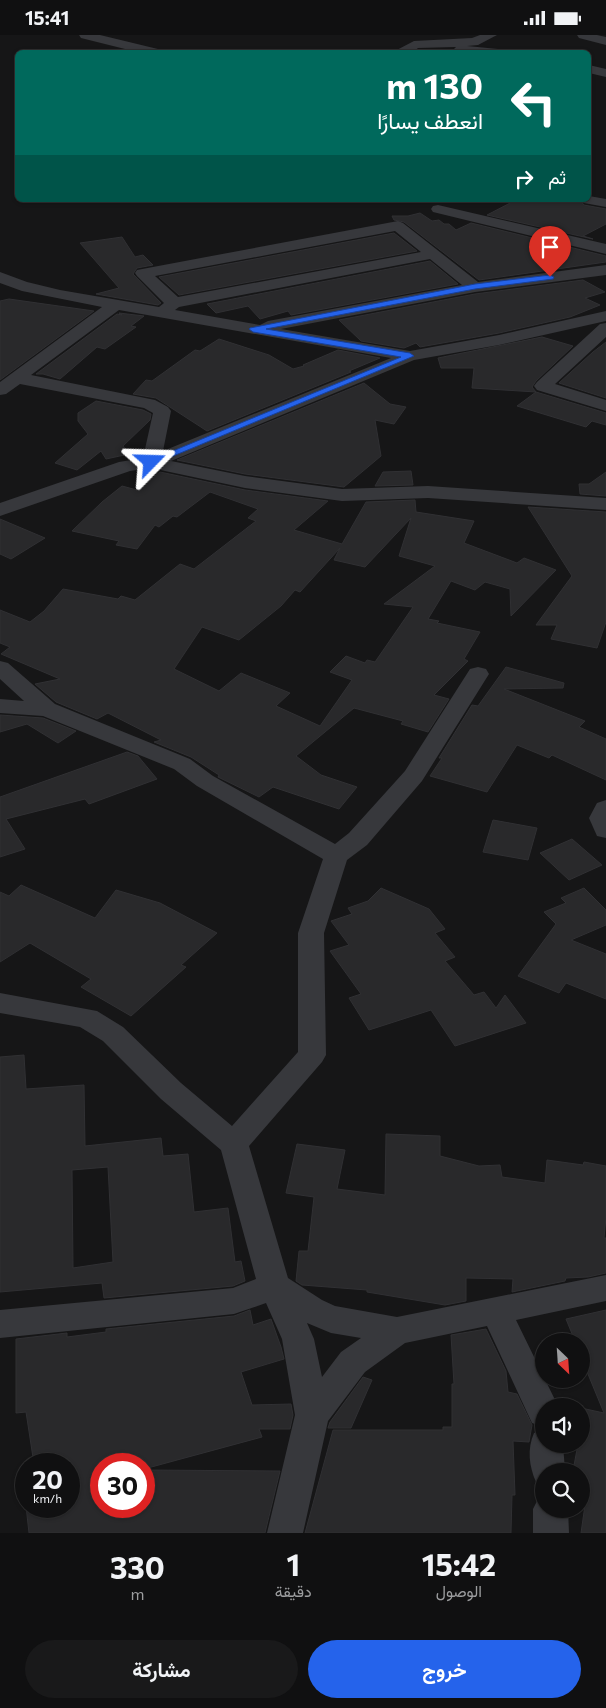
<!DOCTYPE html>
<html lang="ar">
<meta charset="utf-8">
<style>
:root{--surface:#101011;--page:#19191a;--text:#f1f3f6;--muted:#9c9d9f;--line:#303031;--accent:#2563eb}
body{margin:0;font-family:Commissioner,Vazirmatn,sans-serif;background:var(--page);color:var(--text);direction:rtl;height:100vh;display:flex;flex-direction:column;font-size:19px;white-space:nowrap}
*{box-sizing:border-box;margin:0}
p{font-size:16px;color:var(--muted)}
.icon{flex:none;width:28px;height:28px;fill:none;stroke:currentColor;stroke-width:2;stroke-linecap:round;stroke-linejoin:round}
.map{position:relative;height:1498px;overflow:hidden;direction:ltr}
.side{display:flex;flex-direction:column;background:var(--surface);flex:1}
.side>*{flex:none}
.guide{position:absolute;left:15px;top:15px;width:576px;height:152px;border-radius:8px;box-shadow:0 1px 4px #0004,0 0 0 1px var(--line);direction:rtl;background:#00695c;color:#fff;overflow:hidden}
.needle{width:32px;rotate:155deg}
.tools{position:absolute;left:535px;top:1298px;display:grid;gap:10px}
.tools a{display:grid;place-items:center;width:55px;height:55px;border-radius:50%;background:var(--surface);box-shadow:0 1px 4px #0004,0 0 0 1px var(--line);font-size:25px}
.speed{position:absolute;left:15px;top:1418px;display:flex;gap:10px;font-size:25px;font-weight:700;text-align:center}
.speed>*{display:grid;place-content:center;width:65px;height:65px;border-radius:50%;background:var(--surface);box-shadow:0 1px 4px #0004,0 0 0 1px var(--line);line-height:1}
.speed small{font-size:12px;font-weight:400}
.speed .limit{border:8px solid #d22;background:#fff;color:#111}
.pin{position:absolute;display:grid;place-items:center;width:42px;height:42px;color:#fff;margin:-51px -21px;border-radius:50% 50% 50% 0;rotate:-45deg;box-shadow:0 0 5px #0007}
.pin .icon{rotate:45deg}
.me{position:absolute;width:55px;margin:-28px;rotate:68deg;stroke-linejoin:round;filter:drop-shadow(0 0 4px #0008)}
.turn{display:flex;align-items:center;gap:18px;height:105px;padding:0 25px;font-size:22px}
.turn .icon{width:65px;height:65px;stroke-width:2.5}
.turn b{display:block;font-size:35px;line-height:42px}
.then{display:flex;align-items:center;height:48px;padding:0 25px;background:#0003;gap:10px;font-size:19px}
.eta{display:flex;justify-content:space-evenly;align-items:center;height:85px;text-align:center}
.eta b{font-size:30px;font-weight:700;line-height:35px}
.action{display:flex;gap:10px;margin-top:auto;padding:10px 25px}
.action a{flex:1;height:58px;border-radius:30px;background:var(--accent);color:#fff;font-size:20px;font-weight:700;line-height:58px;text-align:center}
.action a+a{background:var(--page);color:var(--text)}
.status{display:flex;justify-content:space-between;align-items:center;height:35px;padding:0 25px;background:var(--surface);direction:ltr}
.status svg{height:14px;fill:currentColor}
.map>svg:first-child{display:block}
</style>
<div class="status"><b>15:41</b><svg viewBox="0 0 49 12"><path d="M0 12V9h3v3zM5 12V6h3v6zM10 12V3h3v9zM15 12V0h3v12zM26 1h20v11H26zM47 4h2v5h-2z"/></svg></div>
<div class="map">
<svg width="606" height="1498" viewBox="0 0 606 1498">
<rect width="100%" height="100%" fill="#161617"/>
<!-- building -->
<g fill="#29292b" stroke="#303033" fill-rule="evenodd">
<path d="M 516,165 L 580,165 L 584,170 L 606,174 L 606,189 L 583,201 L 593,204 L 487,180 Z"/>
<path d="M 420,178 L 432,186 L 439,185 L 444,189 L 449,189 L 456,195 L 471,188 L 606,221 L 606,227 L 479,245 L 404,187 L 394,185 L 392,181 L 408,181 Z"/>
<path d="M 394,198 L 417,216 L 179,260 L 159,242 Z"/>
<path d="M 122,202 L 135,222 L 143,220 L 153,230 L 137,233 L 133,239 L 161,268 L 158,270 L 96,259 L 119,253 L 80,208 Z"/>
<path d="M 430,226 L 458,249 L 291,280 L 288,276 L 260,284 L 248,271 L 216,278 L 207,269 Z"/>
<path d="M 583,245 L 605,257 L 585,263 L 600,270 L 570,282 L 499,298 L 420,312 L 416,308 L 404,313 L 361,306 L 339,285 L 475,259 Z"/>
<path d="M 9,264 L 94,276 L 0,345 L 0,266 Z"/>
<path d="M 119,278 L 144,281 L 131,291 L 136,292 L 105,314 L 97,312 L 60,344 L 43,339 L 36,339 L 117,279 L 122,280 Z"/>
<path d="M 542,302 L 573,311 L 536,346 L 532,352 L 536,357 L 606,378 L 606,390 L 592,386 L 586,392 L 517,371 L 536,357 L 472,353 L 474,333 L 441,333 L 438,323 Z"/>
<path d="M 219,304 L 269,320 L 293,334 L 304,331 L 303,330 L 338,315 L 380,323 L 349,336 L 351,337 L 207,396 L 156,363 L 133,359 L 146,345 L 152,346 L 195,315 L 200,316 Z"/>
<path d="M 606,307 L 606,363 L 559,348 L 593,317 Z"/>
<path d="M 364,348 L 390,369 L 406,372 L 394,389 L 375,385 L 381,421 L 344,452 L 245,439 L 177,425 Z"/>
<path d="M 96,366 L 143,375 L 151,379 L 150,385 L 123,411 L 129,419 L 106,424 L 101,416 L 77,435 L 55,428 L 88,399 L 78,386 L 78,378 Z"/>
<path d="M 411,436 L 413,450 L 375,451 L 383,437 Z"/>
<path d="M 160,437 L 245,455 L 328,466 L 294,495 L 342,509 L 366,467 L 415,465 L 416,477 L 474,486 L 464,508 L 517,528 L 524,523 L 556,535 L 511,581 L 510,554 L 485,547 L 475,555 L 451,546 L 428,584 L 439,586 L 437,588 L 480,597 L 464,624 L 468,626 L 434,660 L 449,664 L 428,697 L 401,689 L 403,686 L 354,673 L 296,721 L 321,740 L 357,752 L 339,774 L 273,752 L 259,762 L 218,742 L 219,740 L 191,722 L 154,707 L 161,705 L 108,678 L 97,684 L 56,667 L 35,649 L 60,644 L 1,619 L 10,612 L 0,608 L 0,575 L 30,587 L 44,576 L 63,554 L 118,564 L 121,561 L 135,565 L 180,529 L 194,534 L 256,486 L 248,483 L 258,474 L 210,457 L 177,482 L 173,481 L 159,492 L 155,490 L 137,514 L 116,510 L 119,506 L 72,496 L 102,467 L 122,451 L 137,455 ZM 411,483 L 399,521 L 435,531 L 384,569 L 413,572 L 375,627 L 367,625 L 365,628 L 346,621 L 330,637 L 352,645 L 320,691 L 276,671 L 290,658 L 241,638 L 219,656 L 174,634 L 202,592 L 239,605 L 281,571 L 295,555 L 300,557 L 340,513 L 334,525 L 365,532 Z"/>
<path d="M 606,437 L 606,461 L 580,459 L 579,449 L 589,449 Z"/>
<path d="M 528,472 L 606,477 L 606,587 L 597,613 L 551,604 L 557,590 L 536,590 L 572,541 Z"/>
<path d="M 0,484 L 45,503 L 11,524 L 0,519 Z"/>
<path d="M 506,632 L 564,648 L 563,653 L 504,654 L 585,686 L 579,692 L 606,704 L 606,745 L 552,720 L 549,723 L 517,710 L 487,757 L 430,741 L 442,723 L 439,723 L 472,670 L 478,671 Z"/>
<path d="M 0,680 L 43,683 L 76,696 L 58,708 L 27,689 L 0,697 Z"/>
<path d="M 127,717 L 138,721 L 157,744 L 89,769 L 85,764 L 6,784 L 25,814 L 0,822 L 0,762 Z"/>
<path d="M 493,785 L 537,793 L 528,825 L 483,817 Z"/>
<path d="M 572,804 L 602,830 L 569,845 L 540,818 Z"/>
<path d="M 21,850 L 95,883 L 116,855 L 160,868 L 217,898 L 181,930 L 186,932 L 131,981 L 81,952 L 91,944 L 30,908 L 0,927 L 0,857 L 9,861 Z"/>
<path d="M 381,853 L 429,874 L 445,894 L 435,898 L 455,922 L 445,926 L 474,960 L 484,957 L 496,973 L 505,960 L 526,988 L 455,1011 L 431,975 L 369,995 L 349,963 L 361,959 L 330,916 L 349,910 L 331,886 L 352,879 L 348,873 L 368,866 Z"/>
<path d="M 584,853 L 606,875 L 606,890 L 571,905 L 606,919 L 606,964 L 566,948 L 559,958 L 518,941 L 556,889 L 544,877 L 566,868 L 561,863 Z"/>
<path d="M 24,1020 L 26,1054 L 84,1050 L 85,1111 L 161,1103 L 163,1121 L 188,1119 L 194,1177 L 228,1173 L 235,1227 L 241,1226 L 245,1246 L 233,1251 L 104,1263 L 102,1248 L 0,1257 L 0,1022 ZM 108,1132 L 113,1227 L 73,1233 L 72,1135 Z"/>
<path d="M 386,1099 L 440,1101 L 440,1121 L 479,1131 L 500,1130 L 502,1142 L 545,1148 L 547,1125 L 583,1130 L 584,1127 L 606,1131 L 606,1182 L 604,1203 L 606,1203 L 606,1238 L 588,1242 L 566,1243 L 565,1246 L 512,1257 L 513,1244 L 466,1243 L 466,1266 L 445,1270 L 367,1257 L 367,1255 L 302,1250 L 296,1246 L 299,1216 L 308,1216 L 314,1162 L 286,1158 L 297,1109 L 345,1115 L 337,1154 L 385,1160 Z"/>
<path d="M 250,1275 L 253,1290 L 271,1284 L 281,1312 L 284,1324 L 241,1337 L 252,1370 L 291,1369 L 293,1380 L 290,1394 L 259,1394 L 262,1402 L 144,1434 L 144,1429 L 101,1429 L 101,1471 L 144,1471 L 144,1435 L 280,1436 L 265,1498 L 29,1498 L 26,1471 L 69,1471 L 69,1429 L 34,1429 L 26,1377 L 16,1378 L 16,1304 L 67,1298 L 67,1302 L 106,1297 L 106,1294 L 234,1281 Z"/>
<path d="M 606,1275 L 606,1498 L 581,1498 L 586,1463 L 581,1461 L 581,1436 L 573,1436 L 578,1409 L 581,1409 L 581,1373 L 604,1378 L 581,1322 L 581,1306 L 575,1306 L 566,1284 Z"/>
<path d="M 486,1294 L 506,1336 L 508,1357 L 517,1359 L 532,1390 L 529,1407 L 513,1406 L 515,1460 L 512,1460 L 511,1498 L 305,1498 L 333,1395 L 443,1395 L 443,1392 L 452,1392 L 452,1349 L 454,1349 L 451,1300 Z"/>
<path d="M 363,1342 L 372,1345 L 351,1393 L 328,1393 L 330,1387 Z"/>
</g>
<g fill="none" stroke-linecap="round" stroke-linejoin="round">
<!-- minor -->
<g fill="#37383c" fill-rule="evenodd">
<path d="M 79,0 L 100,0 L 162,15 L 164,18 L 141,18 L 81,3 Z"/>
<path d="M 480,0 L 497,0 L 478,10 L 467,11 L 498,14 L 504,18 L 459,18 L 454,14 L 456,12 L 418,13 L 412,18 L 391,18 L 414,6 L 472,3 Z"/>
<path d="M 577,0 L 597,0 L 606,2 L 606,10 L 579,3 Z"/>
<path d="M 589,30 L 606,34 L 606,42 L 589,38 Z"/>
<path d="M 589,161 L 606,164 L 606,172 L 584,168 L 582,165 L 589,165 Z"/>
<path d="M 438,170 L 606,209 L 606,219 L 433,177 L 431,174 L 433,171 Z"/>
<path d="M 398,186 L 403,188 L 478,247 L 606,230 L 606,240 L 475,257 L 281,294 L 410,316 L 499,300 L 606,276 L 606,286 L 499,310 L 414,325 L 171,426 L 245,441 L 342,454 L 428,451 L 606,463 L 606,475 L 428,463 L 342,466 L 245,453 L 151,433 L 130,436 L 0,481 L 0,468 L 119,427 L 143,423 L 153,378 L 144,373 L 20,349 L 6,359 L 0,360 L 0,347 L 102,272 L 22,256 L 0,248 L 0,237 L 27,247 L 60,255 L 159,272 L 164,268 L 137,241 L 135,238 L 137,235 ZM 395,196 L 421,217 L 178,262 L 155,241 ZM 430,224 L 462,250 L 268,286 L 260,290 L 175,275 L 179,272 ZM 119,275 L 391,323 L 163,416 L 171,376 L 168,372 L 155,365 L 31,340 Z"/>
<path d="M 606,288 L 606,302 L 555,349 L 606,365 L 606,376 L 537,355 L 534,351 L 537,347 L 600,289 Z"/>
<path d="M 0,626 L 8,628 L 55,669 L 190,724 L 213,741 L 335,809 L 349,798 L 405,736 L 470,634 L 478,632 L 486,634 L 489,639 L 422,746 L 367,810 L 347,825 L 324,898 L 326,1020 L 322,1027 L 249,1111 L 288,1243 L 322,1265 L 335,1271 L 397,1282 L 606,1240 L 606,1266 L 516,1285 L 558,1371 L 544,1371 L 544,1392 L 532,1388 L 487,1291 L 405,1308 L 365,1337 L 328,1386 L 303,1498 L 267,1498 L 295,1380 L 282,1304 L 266,1268 L 234,1279 L 0,1303 L 0,1275 L 233,1253 L 256,1244 L 221,1115 L 161,1064 L 103,1006 L 80,992 L 0,978 L 0,958 L 97,976 L 123,992 L 181,1048 L 232,1091 L 298,1017 L 298,898 L 323,824 L 197,751 L 174,734 L 43,681 L 0,678 L 0,664 L 24,666 L 0,644 ZM 307,1288 L 331,1298 L 361,1303 L 341,1317 L 322,1342 L 314,1304 Z"/>
<path d="M 606,765 L 606,803 L 597,801 L 589,783 L 597,768 Z"/>
<path d="M 544,1394 L 544,1409 L 563,1409 L 565,1436 L 544,1436 L 544,1450 L 536,1447 C 529,1431 527,1414 534,1398 Z"/>
<path d="M 544,1460 L 544,1474 L 568,1474 L 569,1498 L 533,1498 L 533,1474 L 539,1462 Z"/>
</g>
</g>
<!-- route -->
<path fill="#2563eb" stroke="#184099" d="M 550,240 L 554,242 L 553,244 L 475,254 L 266,294 L 410,318 L 414,321 L 154,429 L 147,429 L 146,427 L 401,322 L 253,297 L 249,294 L 250,293 L 475,249 Z"/>
</svg>
<div class="tools">
<a><svg class="needle" viewBox="-14 -14 28 28"><path d="M0-13l5 13h-10z" fill="#e53935"/><path d="M0 13l5-13h-10z" fill="#9c9d9f"/></svg></a>
<a><svg class="icon" aria-label="sound" viewBox="0 0 24 24"><path d="M4 9h4l5-4v14l-5-4H4zM17 9q2 3 0 6"/></svg></a>
<a><svg class="icon" aria-label="search" viewBox="0 0 24 24"><circle cx="10" cy="10" r="6"/><path d="M15 15l6 6"/></svg></a>
</div>
<div class="speed"><div>20<small>km/h</small></div><div class="limit">30</div></div>
<div class="pin" style="left:550px;top:242px;background:#d93025"><svg class="icon" aria-label="arrive" viewBox="0 0 24 24"><path d="M6 21V4h12l-3 4 3 4H6"/></svg></div>
<svg class="me" style="left:151px;top:427px" viewBox="-20 -20 40 40"><path d="M0-17L14 15 0 8-14 15z" fill="#2563eb" stroke="#fff" stroke-width="4"/></svg>
<div class="guide">
<div class="turn"><svg class="icon" aria-label="left" viewBox="0 0 24 24"><path d="M17 20v-9H6M10 6l-5 5 5 5"/></svg><div><b>130 m</b>انعطف يسارًا</div></div>
<div class="then">ثم<svg class="icon" aria-label="right" viewBox="0 0 24 24"><path d="M7 20v-9h11M14 6l5 5-5 5"/></svg></div>
</div>
</div>
<section class="side">
<div class="eta">
<div><b>15:42</b><p>الوصول</p></div>
<div><b>1</b><p>دقيقة</p></div>
<div><b>330</b><p>m</p></div>
</div>
<div class="action"><a>خروج</a><a>مشاركة</a></div>
</section>
